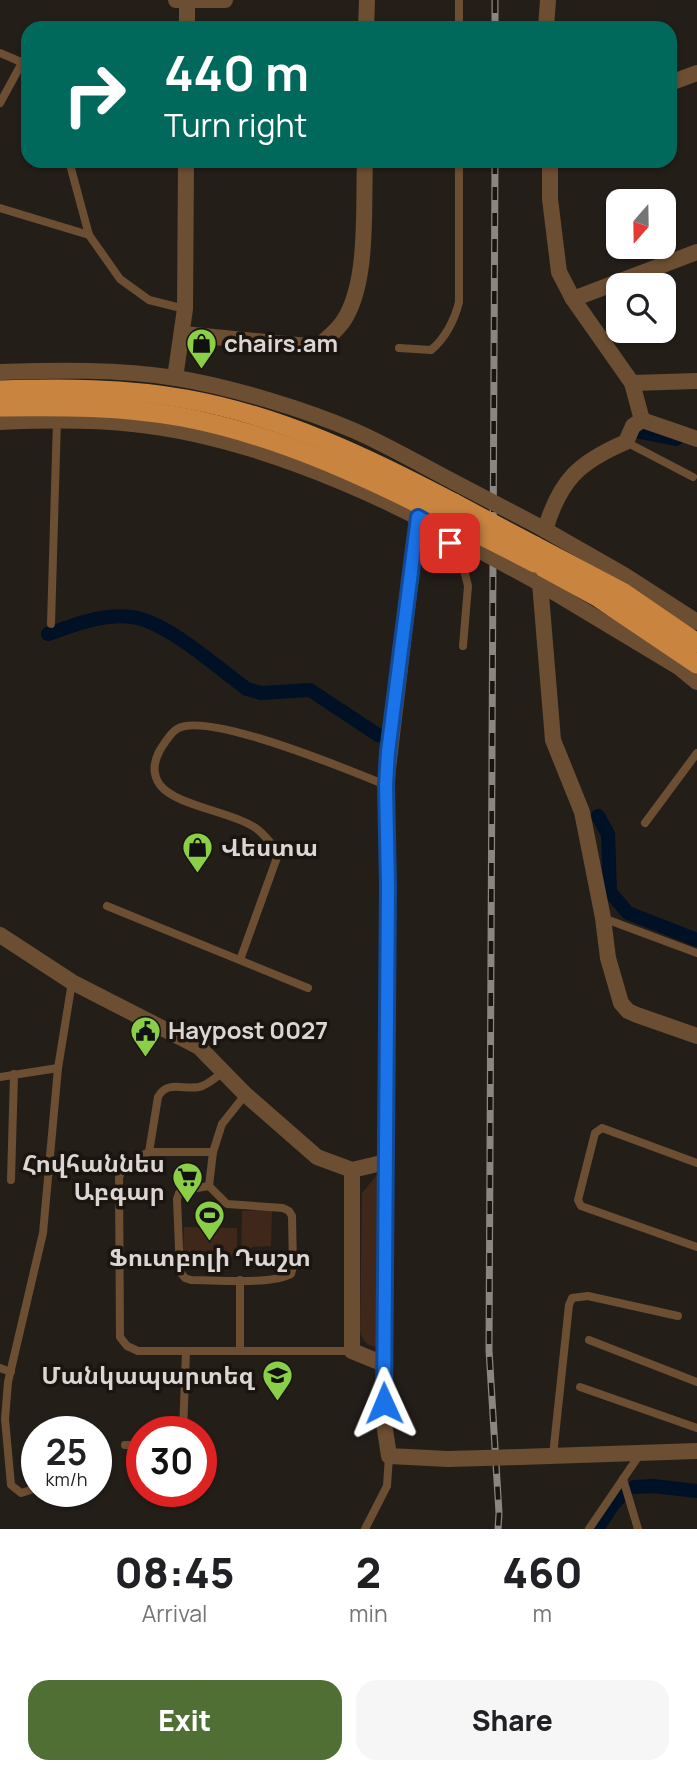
<!DOCTYPE html>
<meta charset="utf-8">
<style>
:root{--surface:#fff;--page:#f6f6f6;--text:#202124;--muted:#757577;--accent:#506f34}
body{margin:0;font-family:Manrope,"Noto Sans Armenian",sans-serif;background:var(--page);color:var(--text);height:100vh;display:flex;flex-direction:column;font-size:26px;white-space:nowrap}
*{box-sizing:border-box;margin:0}
p{font-size:23px;color:var(--muted)}
.icon{flex:none;width:38px;height:38px;fill:none;stroke:currentColor;stroke-width:2;stroke-linecap:round;stroke-linejoin:round}
.map{position:relative;height:1529px;overflow:hidden}
.sheet{display:flex;flex-direction:column;background:var(--surface);flex:1}
.sheet>*{flex:none}
.hud{position:absolute;left:21px;top:21px;width:656px;height:147px;border-radius:21px;box-shadow:0 2px 5px #0004;background:#00695c;color:#fff;overflow:hidden}
.needle{width:46px;rotate:200deg}
.buttons{position:absolute;left:606px;top:189px;display:grid;gap:14px}
.buttons a{display:grid;place-items:center;width:70px;height:70px;border-radius:14px;background:var(--surface);box-shadow:0 2px 5px #0004;font-size:35px}
.speed{position:absolute;left:21px;top:1416px;display:flex;gap:14px;font-size:35px;font-weight:700;text-align:center}
.speed>*{display:grid;place-content:center;width:91px;height:91px;border-radius:50%;background:var(--surface);box-shadow:0 2px 5px #0004;line-height:1}
.speed small{font-size:18px;font-weight:400}
.speed .limit{border:10px solid #d22;background:#fff;color:#111}
.pin{position:absolute;display:grid;place-items:center;width:60px;height:60px;color:#fff;margin:-30px;border-radius:14px;box-shadow:0 4px 10px #0006}
.me{position:absolute;width:77px;margin:-38px;rotate:359deg;stroke-linejoin:round;filter:drop-shadow(0 0 5px #0008)}
.turn{display:flex;align-items:center;gap:24px;height:147px;padding:0 28px;font-size:32px}
.turn .icon{width:91px;height:91px;stroke-width:2.5}
.turn b{display:block;font-size:49px;line-height:60px}
.eta{display:flex;justify-content:space-evenly;align-items:center;height:119px;text-align:center}
.eta b{font-size:42px;font-weight:800;line-height:49px}
.action{display:flex;gap:14px;margin-top:auto;padding:14px 28px}
.action a{flex:1;height:80px;border-radius:21px;background:var(--accent);color:#fff;font-size:28px;font-weight:800;line-height:80px;text-align:center}
.action a+a{background:var(--page);color:var(--text)}
.map>svg:first-child{display:block}
</style>
<div class="map">
<svg width="697" height="1529" viewBox="0 0 697 1529">
<rect width="100%" height="100%" fill="#241e19"/>
<!-- green -->
<g fill="#3f2819">
<path d="M 377,1175 L 381,1181 L 381,1339 L 376,1347 C 366,1346 363,1340 360,1331 L 362,1193 Z"/>
<path d="M 272,1210 L 271,1246 L 252,1247 L 245,1259 L 241,1258 L 242,1211 Z"/>
<path d="M 184,1227 L 237,1228 L 237,1258 L 183,1258 Z"/>
</g>
<g fill="none" stroke-linecap="round" stroke-linejoin="round">
<!-- canal -->
<g stroke="#001025" stroke-width="14">
<path d="M 640,432 L 676,439"/>
<path d="M 48,634 C 75,625 103,613 132,617 C 166,621 218,668 247,689 L 261,693 L 310,690 L 378,735"/>
<path d="M 598,816 L 608,834 L 610,892 L 628,913 L 697,940"/>
<path d="M 634,1487 L 653,1486 L 697,1491"/>
<path d="M 597,1529 L 612,1506 L 624,1492"/>
</g>
<!-- service -->
<g stroke="#6c4e32" stroke-width="8">
<path d="M 459,28 L 459,0"/>
<path d="M 0,53 L 28,65"/>
<path d="M 0,103 L 23,61"/>
<path d="M 69,161 L 89,235 L 120,279 L 149,300 L 185,309"/>
<path d="M 0,208 L 89,235"/>
<path d="M 399,348 L 431,350 C 445,339 455,319 459,302 L 459,161"/>
<path d="M 626,442 L 693,477"/>
<path d="M 445,537 L 461,558 L 468,586 L 463,646"/>
<path d="M 51,624 L 57,420"/>
<path d="M 645,823 L 697,753"/>
<path d="M 107,906 L 308,988"/>
<path d="M 603,918 L 697,953"/>
<path d="M 240,960 L 279,852 C 272,845 265,835 257,829 C 234,812 176,806 160,785 C 152,774 154,761 160,750 C 164,744 170,733 177,729 C 206,710 351,771 386,785"/>
<path d="M 223,1072 C 216,1077 208,1085 199,1087 C 183,1090 167,1080 158,1097 L 149,1152 C 136,1159 123,1162 119,1178 L 120,1337 L 127,1346 L 138,1351 L 352,1351"/>
<path d="M 0,1077 L 58,1068"/>
<path d="M 149,1152 L 213,1152"/>
<path d="M 697,1163 L 602,1128 L 595,1133 L 578,1200 L 581,1206 L 697,1247"/>
<path d="M 11,1180 L 14,1074"/>
<path d="M 209,1186 L 185,1190 L 179,1193 L 177,1199 L 180,1272 L 185,1278 L 191,1280 C 216,1280 270,1285 291,1274 L 293,1267 L 292,1216 L 289,1211 L 283,1208 L 227,1204 L 209,1186 L 213,1152 L 222,1124 L 245,1095"/>
<path d="M 240,1280 L 240,1351"/>
<path d="M 589,1340 L 697,1382"/>
<path d="M 0,1368 L 11,1372"/>
<path d="M 580,1387 L 697,1428"/>
<path d="M 183,1432 L 186,1351"/>
<path d="M 125,1445 L 142,1445"/>
<path d="M 553,1455 L 569,1305 L 572,1298 L 588,1296 L 678,1316"/>
<path d="M 623,1479 L 638,1529"/>
<path d="M 37,1488 L 21,1493 L 11,1485 L 5,1419 L 8,1382 L 43,1233 L 58,1068 L 72,982"/>
<path d="M 365,1529 L 387,1486 L 389,1456"/>
<path d="M 589,1529 L 640,1454"/>
</g>
<!-- minor -->
<g stroke="#6c4e32" stroke-width="16">
<path d="M 176,0 L 225,0"/>
<path d="M 187,28 L 187,0"/>
<path d="M 366,28 L 367,0"/>
<path d="M 546,28 L 548,0"/>
<path d="M 670,83 L 697,73"/>
<path d="M 550,161 L 550,199 L 559,272 L 573,299 L 632,383 L 642,420"/>
<path d="M 573,299 L 697,252"/>
<path d="M 183,334 L 318,347 C 326,339 338,330 344,320 C 369,281 363,207 365,161"/>
<path d="M 0,372 C 58,370 118,369 176,378 C 231,387 304,409 355,431 C 389,446 421,465 454,482"/>
<path d="M 175,378 L 185,309 L 186,161"/>
<path d="M 632,383 L 697,381"/>
<path d="M 642,420 L 697,439"/>
<path d="M 0,422 C 44,420 89,419 133,424 C 240,435 359,484 453,536"/>
<path d="M 418,517 L 386,785 L 388,886 L 384,1423 L 389,1456 L 448,1459"/>
<path d="M 540,527 L 624,575 L 697,622"/>
<path d="M 545,530 C 560,480 579,462 626,442 L 633,426 L 642,420"/>
<path d="M 532,579 L 680,668 L 697,682"/>
<path d="M 540,583 L 553,740 L 582,812 L 603,918 L 608,958 L 621,1003 L 628,1011 L 637,1015 L 697,1036"/>
<path d="M 0,935 L 72,982 L 199,1047 L 246,1095 L 317,1157 L 352,1170 L 386,1162"/>
<path d="M 352,1170 L 352,1351 L 384,1364"/>
<path d="M 520,1457 L 697,1451"/>
</g>
<!-- trunk -->
<g stroke="#c98440" stroke-width="19">
<path d="M 0,390 C 62,388 125,388 186,399 C 281,416 369,458 454,503"/>
<path d="M 0,407 C 60,406 122,406 182,417 C 277,435 365,476 451,520"/>
<path d="M 535,546 L 624,593 L 697,643"/>
<path d="M 535,563 L 599,598 L 697,664"/>
</g>
<defs>
<g id="rail">
<path d="M 495,0 L 495,28"/>
<path d="M 495,161 L 489,1350 L 499,1513 L 498,1529"/>
</g>
</defs>
<!-- rail casing -->
<use href="#rail" stroke="#8c8683" stroke-width="7"/>
<!-- rail -->
<use href="#rail" stroke="#1b1510" stroke-width="4.5" stroke-dasharray="13" stroke-linecap="butt"/>
<!-- minor-bridge -->
<g stroke="#6c4e32" stroke-width="16">
<path d="M 454,482 L 540,527"/>
<path d="M 453,536 L 530,578"/>
<path d="M 448,1459 L 520,1457"/>
</g>
<!-- trunk-bridge -->
<g stroke="#c98440" stroke-width="19">
<path d="M 454,503 L 535,546"/>
<path d="M 451,520 L 535,563"/>
</g>
</g>
<g fill="none" stroke-linecap="round" stroke-linejoin="round">
<defs>
<path id="route" d="M 384,1403 L 388,886 L 386,785 L 388,752 L 418,517 L 439,529 L 450,543"/>
</defs>
<!-- route casing -->
<use href="#route" stroke="#114b97" stroke-width="18"/>
<!-- route -->
<use href="#route" stroke="#1a73e8" stroke-width="12"/>
</g>
<!-- icons -->
<defs>
<symbol id="shop-pin" viewBox="-11 -11 22 30"><path d="M0 17L-7.5 6A9.5 9.5 0 1 1 7.5 6Z" fill="#8bce47" stroke="#1b1510"/><path d="M-5-2.5h2.3a2.7 3.5 0 0 1 5.4 0H5L5.5 6h-11ZM-1.5-2.5h3a1.5 2.3 0 0 0-3 0Z" fill="#111"/></symbol>
<symbol id="civic-pin" viewBox="-11 -11 22 30"><path d="M0 17L-7.5 6A9.5 9.5 0 1 1 7.5 6Z" fill="#8bce47" stroke="#1b1510"/><path d="M-.6-6.5H3V-4.5H.6V-3L4-1V1h2V6H-6V1h2V-1L-.6-3ZM-1.2 2.5V6h2.4V2.5Z" fill="#111"/></symbol>
<symbol id="supermarket-pin" viewBox="-11 -11 22 30"><path d="M0 17L-7.5 6A9.5 9.5 0 1 1 7.5 6Z" fill="#8bce47" stroke="#1b1510"/><path d="M-6-5.5h2.5l.6 2H6L4.5 2H-2.5L-4.4-4H-6ZM-1.5 3.2a1.3 1.3 0 1 0 .1 0ZM3 3.2a1.3 1.3 0 1 0 .1 0Z" fill="#111"/></symbol>
<symbol id="stadium-pin" viewBox="-11 -11 22 30"><path d="M0 17L-7.5 6A9.5 9.5 0 1 1 7.5 6Z" fill="#8bce47" stroke="#1b1510"/><path d="M0-5a6.5 5 0 1 0 0 10a6.5 5 0 1 0 0-10ZM-3.5-1.8h7v3.6h-7Z" fill="#111"/></symbol>
<symbol id="school-pin" viewBox="-11 -11 22 30"><path d="M0 17L-7.5 6A9.5 9.5 0 1 1 7.5 6Z" fill="#8bce47" stroke="#1b1510"/><path d="M0-5L7-2L0 1L-7-2ZM-4 1L0 2.5L4 1V4Q0 6-4 4Z" fill="#111"/></symbol>
</defs>
<g fill-rule="evenodd">
<use href="#shop-pin" x="184" y="326" width="35" height="47"/>
<use href="#shop-pin" x="180" y="830" width="35" height="47"/>
<use href="#civic-pin" x="128" y="1014" width="35" height="47"/>
<use href="#supermarket-pin" x="170" y="1160" width="35" height="47"/>
<use href="#stadium-pin" x="192" y="1198" width="35" height="47"/>
<use href="#school-pin" x="260" y="1358" width="35" height="47"/>
</g>
<g text-anchor="middle" stroke-width="7" stroke-linejoin="round" paint-order="stroke">
<!-- poi labels -->
<g font-size="24" font-weight="bold" fill="#dbd6d3" stroke="#1b1510" text-anchor="start">
<text x="224" y="352">chairs.am</text>
<text x="221" y="856">Վեստա</text>
<text x="168" y="1039">Haypost 0027</text>
<text x="165" y="1172" text-anchor="end">Հովհաննես<tspan x="165" dy="28">Աբգար</tspan></text>
<text x="210" y="1266" text-anchor="middle">Ֆուտբոլի Դաշտ</text>
<text x="254" y="1384" text-anchor="end">Մանկապարտեզ</text>
</g>
</g>
</svg>
<div class="buttons">
<a><svg class="needle" viewBox="-14 -14 28 28"><path d="M0-13l5 13h-10z" fill="#e53935"/><path d="M0 13l5-13h-10z" fill="#757577"/></svg></a>
<a><svg class="icon" aria-label="search" viewBox="0 0 24 24"><circle cx="10" cy="10" r="6"/><path d="M15 15l6 6"/></svg></a>
</div>
<div class="speed"><div>25<small>km/h</small></div><div class="limit">30</div></div>
<div class="pin" style="left:450px;top:543px;background:#d93025"><svg class="icon" aria-label="arrive" viewBox="0 0 24 24"><path d="M6 21V4h12l-3 4 3 4H6"/></svg></div>
<svg class="me" style="left:384px;top:1403px" viewBox="-20 -20 40 40"><path d="M0-17L14 15 0 8-14 15z" fill="#1a73e8" stroke="#fff" stroke-width="4"/></svg>
<div class="hud">
<div class="turn"><svg class="icon" aria-label="right" viewBox="0 0 24 24"><path d="M7 20v-9h11M14 6l5 5-5 5"/></svg><div><b>440 m</b>Turn right</div></div>
</div>
</div>
<section class="sheet">
<div class="eta">
<div><b>08:45</b><p>Arrival</p></div>
<div><b>2</b><p>min</p></div>
<div><b>460</b><p>m</p></div>
</div>
<div class="action"><a>Exit</a><a>Share</a></div>
</section>
